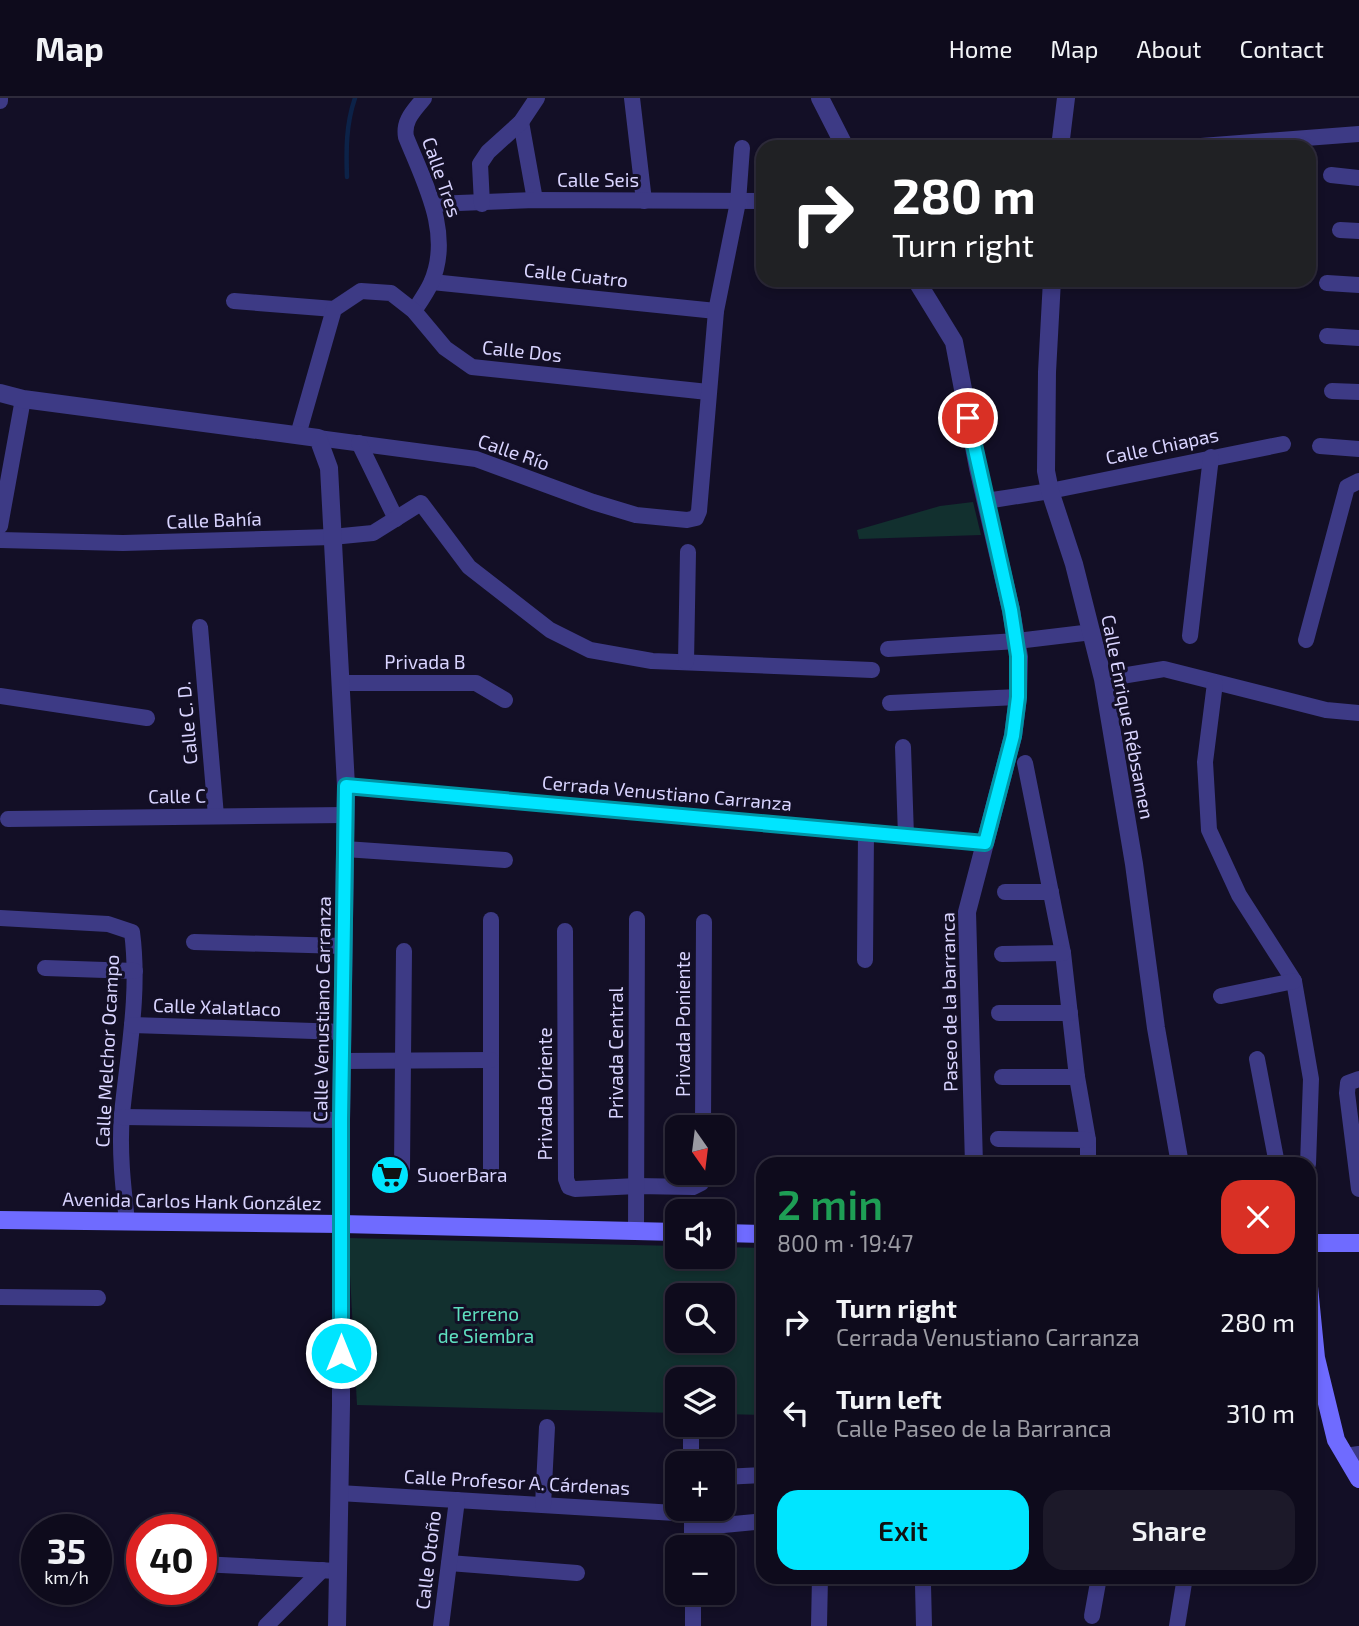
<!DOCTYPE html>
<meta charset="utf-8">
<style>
:root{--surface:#0e0b1c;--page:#1c1929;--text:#f1f3f6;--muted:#9b9ba3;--line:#2e2b3b;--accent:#00e5ff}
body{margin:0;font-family:"Exo 2",sans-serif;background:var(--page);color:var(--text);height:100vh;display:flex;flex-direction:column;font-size:26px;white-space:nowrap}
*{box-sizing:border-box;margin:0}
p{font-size:23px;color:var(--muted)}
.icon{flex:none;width:38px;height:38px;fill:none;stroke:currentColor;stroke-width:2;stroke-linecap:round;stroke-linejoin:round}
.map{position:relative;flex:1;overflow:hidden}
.sheet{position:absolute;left:756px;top:1059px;width:560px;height:427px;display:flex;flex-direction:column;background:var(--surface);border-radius:21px;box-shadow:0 4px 10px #0003,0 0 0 2px var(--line)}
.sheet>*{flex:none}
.top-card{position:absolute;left:756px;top:42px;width:560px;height:147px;border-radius:21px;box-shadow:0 4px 10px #0003,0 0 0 2px var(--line);background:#202124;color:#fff;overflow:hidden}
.needle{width:46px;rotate:166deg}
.controls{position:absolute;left:665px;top:1017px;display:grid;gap:14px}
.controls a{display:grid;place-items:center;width:70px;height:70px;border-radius:14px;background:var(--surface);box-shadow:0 4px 10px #0003,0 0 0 2px var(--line);font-size:35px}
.speed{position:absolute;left:21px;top:1416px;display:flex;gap:14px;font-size:35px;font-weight:700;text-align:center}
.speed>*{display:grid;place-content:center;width:91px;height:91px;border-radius:50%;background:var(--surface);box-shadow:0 4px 10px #0003,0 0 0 2px var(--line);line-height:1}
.speed small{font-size:18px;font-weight:400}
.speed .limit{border:10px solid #d22;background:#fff;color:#111}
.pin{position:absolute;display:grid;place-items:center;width:60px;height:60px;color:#fff;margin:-30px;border:4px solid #fff;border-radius:50%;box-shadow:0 2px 7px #0007}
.me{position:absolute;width:77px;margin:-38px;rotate:0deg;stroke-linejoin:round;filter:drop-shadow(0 0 5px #0008)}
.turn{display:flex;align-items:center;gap:24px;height:147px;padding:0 21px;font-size:32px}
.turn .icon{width:91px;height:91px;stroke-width:2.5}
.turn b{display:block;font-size:49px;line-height:60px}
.round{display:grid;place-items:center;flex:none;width:74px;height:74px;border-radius:21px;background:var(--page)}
.overview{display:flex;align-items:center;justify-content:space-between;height:119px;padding:0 21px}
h1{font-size:42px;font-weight:600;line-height:52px;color:#1e9e55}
.button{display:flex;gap:14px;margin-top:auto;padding:14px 21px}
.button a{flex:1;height:80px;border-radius:21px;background:var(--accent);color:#111;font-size:28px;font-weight:600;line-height:80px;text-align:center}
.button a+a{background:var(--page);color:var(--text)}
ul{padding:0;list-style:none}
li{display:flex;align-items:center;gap:21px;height:91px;padding:0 21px}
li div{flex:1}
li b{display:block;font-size:26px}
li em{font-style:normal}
header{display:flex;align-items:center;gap:42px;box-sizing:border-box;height:98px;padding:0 35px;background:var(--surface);border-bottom:2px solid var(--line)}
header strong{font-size:33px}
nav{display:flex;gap:38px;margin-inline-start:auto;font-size:24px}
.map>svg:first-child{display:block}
</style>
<header>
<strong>Map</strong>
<nav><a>Home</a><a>Map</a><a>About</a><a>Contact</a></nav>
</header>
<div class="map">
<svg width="1359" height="1528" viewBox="0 0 1359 1528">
<rect width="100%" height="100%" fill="#130f26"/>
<!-- green -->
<g fill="#12302f" fill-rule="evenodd">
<path d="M 973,404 L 981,437 L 859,441 L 857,432 L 940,408 Z"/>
<path d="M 348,1140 L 677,1148 L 677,1158 L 723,1158 L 723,1149 L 763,1150 L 763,1317 L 723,1316 L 723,1281 L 677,1281 L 677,1315 L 357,1307 ZM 677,1197 L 723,1197 L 723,1242 L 677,1242 Z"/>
</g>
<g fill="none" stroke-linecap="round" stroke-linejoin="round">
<!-- stream -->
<path stroke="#0c2248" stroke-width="4.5" d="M 347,79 C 346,52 346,26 355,0"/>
<!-- minor -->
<g stroke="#3d3a85" stroke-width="16">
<path d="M 632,0 L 644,103"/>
<path d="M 0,3 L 0,0"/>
<path d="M 521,24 L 535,102"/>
<path d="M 1188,49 L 1359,36"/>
<path d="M 1331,77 L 1359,80"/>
<path d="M 433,106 L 535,102 L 763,103"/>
<path d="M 482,106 L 480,66 L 488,54 L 521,24 L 537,0"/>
<path d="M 1340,132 L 1359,133"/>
<path d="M 432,184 L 716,213"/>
<path d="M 1327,185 L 1359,187"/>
<path d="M 234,203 L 334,211"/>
<path d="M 414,213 C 420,204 427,194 431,185 C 453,136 424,84 406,39 C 403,22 414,13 424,0"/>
<path d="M 1327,238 L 1359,240"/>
<path d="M 1332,293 L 1359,294"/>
<path d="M 298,337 L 334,211 L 361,193 L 391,195 L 414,213 L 445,250 L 472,269 L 708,294"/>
<path d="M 318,340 L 476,361 L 593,404 L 636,417 L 687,422 L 696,420 L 699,413 L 716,213 L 738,104 L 742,50"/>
<path d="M 359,345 L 396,421"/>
<path d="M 1320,348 L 1359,351"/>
<path d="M 986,403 L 1050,393 L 1283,346"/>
<path d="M 0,428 L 23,301"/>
<path d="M 0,442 L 123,445 L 332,439 L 373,435 L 421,405 L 469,469 L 550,532 L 590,552 L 652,563 L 872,572"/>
<path d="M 200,529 L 216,718"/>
<path d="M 1190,538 L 1211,359"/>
<path d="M 1306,542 L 1347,389 L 1359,383"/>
<path d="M 888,551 L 1017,543 L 1092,534"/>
<path d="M 686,564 L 688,454"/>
<path d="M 1103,581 L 1164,571 L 1326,612 L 1359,615"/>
<path d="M 340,585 L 476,585 L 505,602"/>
<path d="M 1215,585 L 1205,664 L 1209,732 L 1239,797 L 1294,883 L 1311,981 L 1308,1066"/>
<path d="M 0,598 L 147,620"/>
<path d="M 890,605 L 1018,599"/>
<path d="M 903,649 L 906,738"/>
<path d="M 1025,665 L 1063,855 L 1077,979 L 1088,1042 L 1088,1066"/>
<path d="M 346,688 L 985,745"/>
<path d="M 8,721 L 345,717"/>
<path d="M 345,751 L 505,762"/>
<path d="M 1005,794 L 1051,794"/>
<path d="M 0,820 L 108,826 L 132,834 C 140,895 128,955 122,1016 C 119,1052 123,1088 127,1123"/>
<path d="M 491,822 L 491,1072"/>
<path d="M 565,833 L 566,1081 L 569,1089 L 575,1091 L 637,1088 L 693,1089 L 701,1085 L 703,1074"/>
<path d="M 194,844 L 344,848"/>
<path d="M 1002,856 L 1063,855"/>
<path d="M 865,862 L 866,734"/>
<path d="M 45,870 L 135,873"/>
<path d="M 1221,898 L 1294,883"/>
<path d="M 999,915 L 1070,915"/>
<path d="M 132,927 L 343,934"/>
<path d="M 1257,961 L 1277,1066"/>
<path d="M 342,963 L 491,962"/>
<path d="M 1002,979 L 1077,979"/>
<path d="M 1359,981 L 1348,985 L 1347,995 L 1359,1091"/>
<path d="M 122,1019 L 341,1022"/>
<path d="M 703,1029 L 704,824"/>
<path d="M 998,1041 L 1088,1042"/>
<path d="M 402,1070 L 404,853"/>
<path d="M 636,1133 L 637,821"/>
<path d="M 0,1199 L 98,1200"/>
<path d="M 691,1326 L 691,1365"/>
<path d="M 1345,1358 L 1359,1356"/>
<path d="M 723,1379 L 763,1377"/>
<path d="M 339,1395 L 692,1416"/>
<path d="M 543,1407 L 547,1329"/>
<path d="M 692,1420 L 692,1449"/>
<path d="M 692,1430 L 755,1424"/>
<path d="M 449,1465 L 577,1475"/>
<path d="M 201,1466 L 337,1473"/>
<path d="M 693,1494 L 693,1528"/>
<path d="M 1092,1518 L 1099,1479"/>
<path d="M 266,1528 L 322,1472"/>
<path d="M 441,1528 L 457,1402"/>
<path d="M 819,1528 L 820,1479"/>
<path d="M 924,1528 L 923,1487 L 925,1479"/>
<path d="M 1177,1528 L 1185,1479"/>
</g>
<!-- tertiary -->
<g stroke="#3d3a85" stroke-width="18">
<path d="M 820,0 L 845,49"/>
<path d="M 1060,49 L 1066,0"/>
<path d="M 916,182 L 954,244 L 978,370 L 1011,512 L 1019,559 L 1018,599 L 1013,638 L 967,814 L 974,1066"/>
<path d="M 1052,182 L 1047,274 L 1046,373 L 1050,393 L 1074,466 L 1103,581 L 1134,766 L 1156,930 L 1180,1066"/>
<path d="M 0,295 L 23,301 L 318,340 L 329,370 L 346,688 L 341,1022 L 341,1307 L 337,1528"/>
</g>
<!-- secondary -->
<g stroke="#6f6bff" stroke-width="18">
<path d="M 0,1122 L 341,1126 L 677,1134"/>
<path d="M 723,1135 L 763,1136"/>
<path d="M 1309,1145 L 1359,1145"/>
<path d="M 1309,1189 L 1316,1260 L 1336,1342 L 1359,1381"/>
</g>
</g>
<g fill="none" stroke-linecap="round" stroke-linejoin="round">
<defs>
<path id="route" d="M 341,1255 L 341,1022 L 346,688 L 985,745 L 1013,638 L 1018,599 L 1018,558 L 1011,512 L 968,320"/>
</defs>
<!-- route casing -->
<use href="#route" stroke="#0095a6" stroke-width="18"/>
<!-- route -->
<use href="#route" stroke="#00e5ff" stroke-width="12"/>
</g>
<!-- icons -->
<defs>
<symbol id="supermarket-disc" viewBox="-11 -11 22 22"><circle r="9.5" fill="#00e5ff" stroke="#130f26"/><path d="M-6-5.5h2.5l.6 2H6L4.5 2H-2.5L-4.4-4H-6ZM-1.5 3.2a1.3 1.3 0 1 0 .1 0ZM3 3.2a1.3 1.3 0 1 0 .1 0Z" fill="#111"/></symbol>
</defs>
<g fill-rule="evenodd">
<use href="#supermarket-disc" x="368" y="1055" width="44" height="44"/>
</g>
<g text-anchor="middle" stroke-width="6" stroke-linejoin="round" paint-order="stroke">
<!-- street labels -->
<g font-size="19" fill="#d9d4ff" stroke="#130f26">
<text transform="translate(442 79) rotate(71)" y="7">Calle Tres</text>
<text x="598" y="89">Calle Seis</text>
<text transform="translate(576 177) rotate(6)" y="7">Calle Cuatro</text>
<text transform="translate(522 253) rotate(6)" y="7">Calle Dos</text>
<text transform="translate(1162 348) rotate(-12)" y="7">Calle Chiapas</text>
<text transform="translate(514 354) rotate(19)" y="7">Calle Río</text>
<text transform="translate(214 422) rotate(-2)" y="7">Calle Bahía</text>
<text x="425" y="571">Privada B</text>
<text transform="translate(1128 619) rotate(79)" y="7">Calle Enrique Rébsamen</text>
<text transform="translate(187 625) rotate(-95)" y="7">Calle C. D.</text>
<text transform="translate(667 695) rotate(5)" y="7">Cerrada Venustiano Carranza</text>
<text transform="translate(177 698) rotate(-1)" y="7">Calle C</text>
<text transform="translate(949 904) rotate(-91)" y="7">Paseo de la barranca</text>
<text transform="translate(217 909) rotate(2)" y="7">Calle Xalatlaco</text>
<text transform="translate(322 911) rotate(-89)" y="7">Calle Venustiano Carranza</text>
<text transform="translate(683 926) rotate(-90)" y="7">Privada Poniente</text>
<text transform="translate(107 953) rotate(-87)" y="7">Calle Melchor Ocampo</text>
<text transform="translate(616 955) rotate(-90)" y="7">Privada Central</text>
<text transform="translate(545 996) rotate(-90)" y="7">Privada Oriente</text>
<text transform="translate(192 1103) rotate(1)" y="7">Avenida Carlos Hank González</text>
<text transform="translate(517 1384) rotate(3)" y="7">Calle Profesor A. Cárdenas</text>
<text transform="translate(428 1462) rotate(-83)" y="7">Calle Otoño</text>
</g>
<!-- poi labels -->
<g font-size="19" fill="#d9d4ff" stroke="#130f26" text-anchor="start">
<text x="417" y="1084">SuoerBara</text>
</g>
<!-- park labels -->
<g font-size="19" fill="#5fe0c0" stroke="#130f26">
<text x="486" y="1223">Terreno<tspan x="486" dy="22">de Siembra</tspan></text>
</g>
</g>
</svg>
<div class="controls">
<a><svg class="needle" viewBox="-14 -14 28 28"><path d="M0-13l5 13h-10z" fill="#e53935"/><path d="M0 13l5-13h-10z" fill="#9b9ba3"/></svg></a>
<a><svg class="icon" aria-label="sound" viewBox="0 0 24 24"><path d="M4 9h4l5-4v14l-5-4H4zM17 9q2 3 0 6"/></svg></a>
<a><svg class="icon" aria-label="search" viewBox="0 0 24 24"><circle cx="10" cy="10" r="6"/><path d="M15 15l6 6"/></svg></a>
<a><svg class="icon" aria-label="layers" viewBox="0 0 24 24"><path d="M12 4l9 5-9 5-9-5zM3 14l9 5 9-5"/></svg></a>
<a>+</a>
<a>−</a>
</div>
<div class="speed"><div>35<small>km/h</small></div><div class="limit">40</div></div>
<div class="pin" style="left:968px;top:320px;background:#d93025"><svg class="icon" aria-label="arrive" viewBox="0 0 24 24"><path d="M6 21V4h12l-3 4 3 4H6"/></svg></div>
<svg class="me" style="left:341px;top:1255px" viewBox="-20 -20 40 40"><circle r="17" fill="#00e5ff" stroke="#fff" stroke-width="3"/><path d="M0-11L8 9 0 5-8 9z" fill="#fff"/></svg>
<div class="top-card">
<div class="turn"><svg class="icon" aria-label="right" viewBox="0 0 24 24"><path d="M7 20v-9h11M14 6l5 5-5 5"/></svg><div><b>280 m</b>Turn right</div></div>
</div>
<section class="sheet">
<div class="overview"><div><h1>2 min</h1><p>800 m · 19:47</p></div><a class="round" style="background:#d93025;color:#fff"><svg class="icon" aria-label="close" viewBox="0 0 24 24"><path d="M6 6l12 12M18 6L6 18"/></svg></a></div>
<ul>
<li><svg class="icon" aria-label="right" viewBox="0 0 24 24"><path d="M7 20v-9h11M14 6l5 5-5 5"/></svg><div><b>Turn right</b><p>Cerrada Venustiano Carranza</p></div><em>280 m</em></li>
<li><svg class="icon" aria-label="left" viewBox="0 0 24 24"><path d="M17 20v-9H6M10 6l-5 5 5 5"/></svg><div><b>Turn left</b><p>Calle Paseo de la Barranca</p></div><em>310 m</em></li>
</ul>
<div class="button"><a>Exit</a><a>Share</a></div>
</section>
</div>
